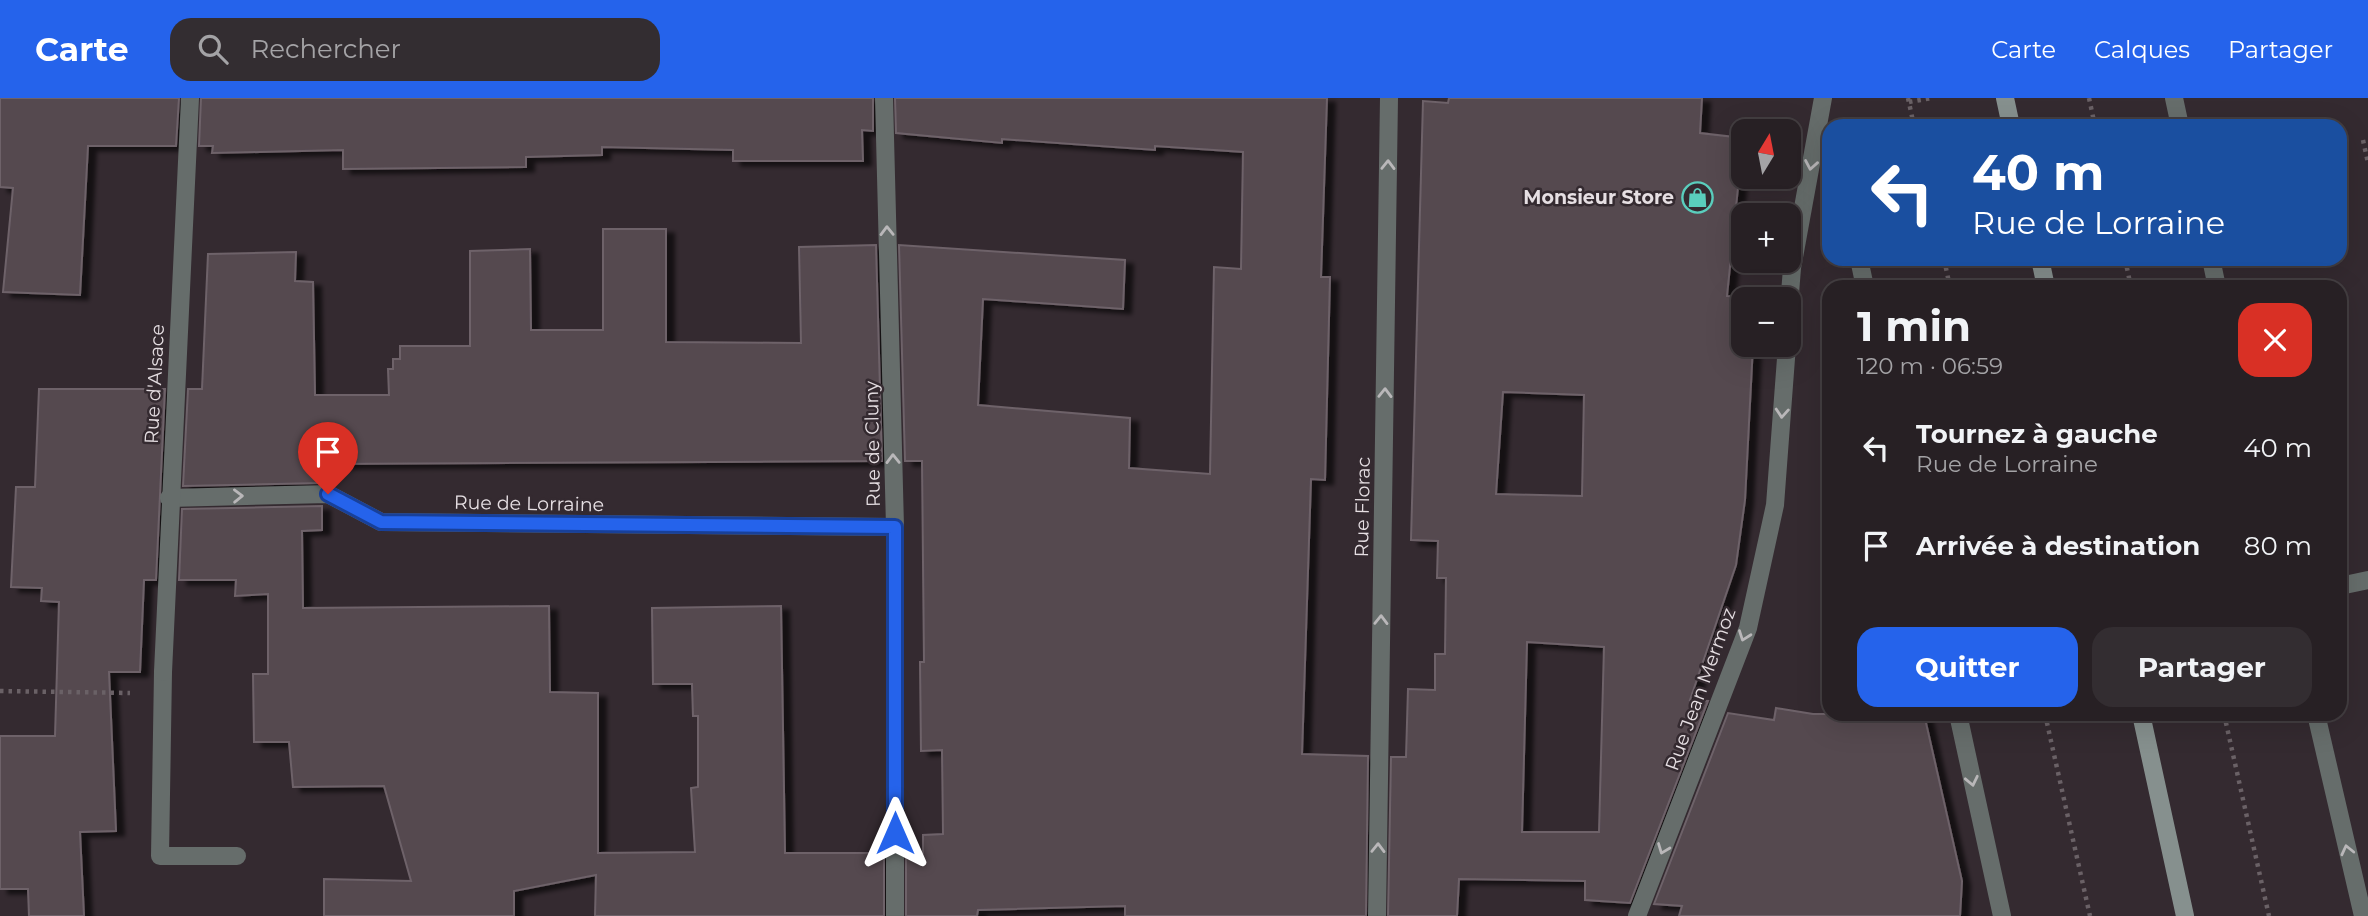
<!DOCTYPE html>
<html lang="fr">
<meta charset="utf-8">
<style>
:root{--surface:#272024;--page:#332d31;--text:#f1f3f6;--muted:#a4a3a6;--line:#433e41;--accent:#2563eb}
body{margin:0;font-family:Montserrat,sans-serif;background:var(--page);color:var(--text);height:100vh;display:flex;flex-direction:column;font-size:26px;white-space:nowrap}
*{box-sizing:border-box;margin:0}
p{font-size:23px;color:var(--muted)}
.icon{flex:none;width:38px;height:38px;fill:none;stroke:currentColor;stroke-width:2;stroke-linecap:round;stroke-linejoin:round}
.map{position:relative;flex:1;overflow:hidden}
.details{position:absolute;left:1822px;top:182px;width:525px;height:441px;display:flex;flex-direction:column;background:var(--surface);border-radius:21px;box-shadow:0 7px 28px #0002,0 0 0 2px var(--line)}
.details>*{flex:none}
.guide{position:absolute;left:1822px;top:21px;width:525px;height:147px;border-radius:21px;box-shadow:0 7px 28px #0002,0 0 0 2px var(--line);background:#1a4fa0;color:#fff;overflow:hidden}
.needle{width:46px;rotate:10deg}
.buttons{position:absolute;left:1731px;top:21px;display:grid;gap:14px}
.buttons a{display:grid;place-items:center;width:70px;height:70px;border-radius:14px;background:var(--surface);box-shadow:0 7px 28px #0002,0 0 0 2px var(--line);font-size:35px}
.pin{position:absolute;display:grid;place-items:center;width:60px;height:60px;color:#fff;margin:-72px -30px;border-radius:50% 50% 50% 0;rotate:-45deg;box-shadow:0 0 7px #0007}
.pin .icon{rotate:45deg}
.me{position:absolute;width:77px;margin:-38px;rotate:0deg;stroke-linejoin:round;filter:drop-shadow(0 0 5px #0008)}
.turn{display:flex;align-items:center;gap:24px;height:147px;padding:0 35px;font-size:32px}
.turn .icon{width:91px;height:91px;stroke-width:2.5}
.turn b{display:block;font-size:49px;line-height:60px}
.round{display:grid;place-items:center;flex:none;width:74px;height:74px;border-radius:21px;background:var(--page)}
.summary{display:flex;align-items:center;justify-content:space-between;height:119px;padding:0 35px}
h1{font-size:42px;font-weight:700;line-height:52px}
.primary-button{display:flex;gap:14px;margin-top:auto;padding:14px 35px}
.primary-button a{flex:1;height:80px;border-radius:21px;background:var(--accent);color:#fff;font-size:28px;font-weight:700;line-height:80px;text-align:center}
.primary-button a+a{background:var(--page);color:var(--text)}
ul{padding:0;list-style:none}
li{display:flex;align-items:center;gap:21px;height:98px;padding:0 35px}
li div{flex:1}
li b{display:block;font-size:26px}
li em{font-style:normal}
header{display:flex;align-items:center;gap:42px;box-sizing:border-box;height:98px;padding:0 35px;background:var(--accent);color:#fff}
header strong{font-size:33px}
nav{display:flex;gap:38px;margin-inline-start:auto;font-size:24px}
.search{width:490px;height:63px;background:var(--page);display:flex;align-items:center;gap:18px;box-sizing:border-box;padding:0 24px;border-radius:21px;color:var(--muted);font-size:26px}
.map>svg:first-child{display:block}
</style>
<header>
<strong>Carte</strong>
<div class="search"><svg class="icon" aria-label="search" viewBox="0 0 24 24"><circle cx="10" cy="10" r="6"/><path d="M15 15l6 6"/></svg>Rechercher</div>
<nav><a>Carte</a><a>Calques</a><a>Partager</a></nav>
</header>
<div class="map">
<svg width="2368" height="818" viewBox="0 0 2368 818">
<defs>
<filter id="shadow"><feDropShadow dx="8" dy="4.5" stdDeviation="2" flood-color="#0009"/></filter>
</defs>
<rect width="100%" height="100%" fill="#342a30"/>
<!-- building -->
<g fill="#544950" stroke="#6e6269" stroke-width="2" fill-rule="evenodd" filter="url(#shadow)">
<path d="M 0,0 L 179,0 L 176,48 L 88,48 L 80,197 L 3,194 L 13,90 L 0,89 Z"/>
<path d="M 201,0 L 873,0 L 873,33 L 862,32 L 863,63 L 733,63 L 733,52 L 602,49 L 602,57 L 526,59 L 526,69 L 343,71 L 343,52 L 212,55 L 213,48 L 199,48 Z"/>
<path d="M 895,0 L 1327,0 L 1321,179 L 1330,179 L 1325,382 L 1311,381 L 1302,656 L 1368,658 L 1366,818 L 1125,818 L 1125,808 L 978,812 L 977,818 L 906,818 L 906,755 L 923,755 L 923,737 L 943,736 L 942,652 L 921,653 L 920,564 L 924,564 L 922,363 L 905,363 L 899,147 L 1125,162 L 1123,211 L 983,201 L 978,307 L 1130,320 L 1129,370 L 1210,376 L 1214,169 L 1241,171 L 1243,54 L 1155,48 L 1155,52 L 1002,41 L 1002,45 L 896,35 Z"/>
<path d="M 1449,0 L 1702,0 L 1700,35 L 1743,40 L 1727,198 L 1755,199 L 1743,201 L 1743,247 L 1753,247 L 1745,402 L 1736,467 L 1690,602 L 1708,603 L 1630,805 L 1585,802 L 1585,783 L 1459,781 L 1457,818 L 1388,818 L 1391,659 L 1406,659 L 1408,591 L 1435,592 L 1435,556 L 1445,556 L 1446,480 L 1437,480 L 1438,443 L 1411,442 L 1423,3 L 1448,5 ZM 1503,294 L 1584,297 L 1582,398 L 1496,396 ZM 1527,544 L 1604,549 L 1599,734 L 1522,734 Z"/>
<path d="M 603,131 L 666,131 L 666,244 L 801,245 L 799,149 L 876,147 L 882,363 L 322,366 L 322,385 L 183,388 L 188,291 L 202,291 L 208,156 L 296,154 L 295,183 L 313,184 L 315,297 L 389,297 L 388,271 L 393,271 L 393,261 L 400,261 L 400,248 L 470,248 L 470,153 L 530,151 L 531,232 L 603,232 Z"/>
<path d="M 39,291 L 165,291 L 156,482 L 144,482 L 140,574 L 109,574 L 116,733 L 80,734 L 84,818 L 29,818 L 28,791 L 0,791 L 0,638 L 55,638 L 59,504 L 41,503 L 42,490 L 11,489 L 16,389 L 35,389 Z"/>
<path d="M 322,408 L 322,432 L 302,433 L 303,510 L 549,508 L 550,594 L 598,595 L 598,755 L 695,754 L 691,690 L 698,689 L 698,618 L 693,618 L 692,586 L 653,586 L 652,510 L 781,508 L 785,755 L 884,755 L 884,818 L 595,818 L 596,777 L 514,793 L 514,818 L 324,818 L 324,781 L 411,783 L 384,688 L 293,689 L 289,644 L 254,644 L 253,576 L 268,576 L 268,496 L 235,498 L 236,482 L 179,482 L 182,411 Z"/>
<path d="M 1776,610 L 1813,616 L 1924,616 L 1962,783 L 1960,818 L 1679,818 L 1682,808 L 1654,806 L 1728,615 L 1774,622 Z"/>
</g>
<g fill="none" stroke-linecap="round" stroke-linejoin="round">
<!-- path -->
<g stroke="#6a6166" stroke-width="4.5" stroke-dasharray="3.5 5" stroke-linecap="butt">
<path d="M 1908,0 L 1914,28"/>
<path d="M 2089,0 L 2095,28"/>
<path d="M 1909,4 L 1932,0"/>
<path d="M 2363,42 L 2368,65"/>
<path d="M 1944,161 L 1950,189"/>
<path d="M 2125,161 L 2131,189"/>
<path d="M 0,593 L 130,595"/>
<path d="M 2045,616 L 2090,818"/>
<path d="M 2224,616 L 2269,818"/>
</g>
<!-- lane -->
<path stroke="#666d6b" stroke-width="18" d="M 163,574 L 160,758 L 237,758"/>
<!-- street -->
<g stroke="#666d6b" stroke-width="18">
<path d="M 884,0 L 895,429 L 895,818"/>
<path d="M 2174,0 L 2180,28"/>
<path d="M 1859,161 L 1865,189"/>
<path d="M 2211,161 L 2217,189"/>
<path d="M 1788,221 L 1792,170 L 1823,0"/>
<path d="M 169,400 L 328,396 L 381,424 L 895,429"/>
<path d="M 2340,488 L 2368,482"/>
<path d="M 163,574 L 190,0"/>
<path d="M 1958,616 L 2002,818"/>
<path d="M 2316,616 L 2363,818"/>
<path d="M 1377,818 L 1389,0"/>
<path d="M 1637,818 L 1748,530 L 1775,407 L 1787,247"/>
</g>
<!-- secondary -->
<g stroke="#86908e" stroke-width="18">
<path d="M 2005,0 L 2011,28"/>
<path d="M 2040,161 L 2046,189"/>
<path d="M 2141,616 L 2185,818"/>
</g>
</g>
<!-- one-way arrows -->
<defs><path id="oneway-chevron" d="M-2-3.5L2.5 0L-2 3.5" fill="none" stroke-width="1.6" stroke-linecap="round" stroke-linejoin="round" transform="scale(1.75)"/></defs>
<g stroke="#b9b7b9">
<use href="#oneway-chevron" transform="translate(1388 67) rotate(-89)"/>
<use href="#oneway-chevron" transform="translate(1811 67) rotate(100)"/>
<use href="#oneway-chevron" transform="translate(887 133) rotate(-91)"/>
<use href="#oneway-chevron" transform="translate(1385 295) rotate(-89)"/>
<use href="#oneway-chevron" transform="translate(1782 315) rotate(94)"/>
<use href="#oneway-chevron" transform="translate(893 361) rotate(-91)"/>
<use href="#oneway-chevron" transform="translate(238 398) rotate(-1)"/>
<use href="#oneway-chevron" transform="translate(1381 522) rotate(-89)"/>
<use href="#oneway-chevron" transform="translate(1744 538) rotate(110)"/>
<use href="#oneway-chevron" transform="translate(1972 683) rotate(78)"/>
<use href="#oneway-chevron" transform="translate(1378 750) rotate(-89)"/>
<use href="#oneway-chevron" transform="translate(1663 751) rotate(111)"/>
<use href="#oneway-chevron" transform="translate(2347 752) rotate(-103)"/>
</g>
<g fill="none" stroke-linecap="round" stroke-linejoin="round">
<defs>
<path id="route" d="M 328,396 L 381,424 L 895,429 L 895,735"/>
</defs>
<!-- route casing -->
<use href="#route" stroke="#184099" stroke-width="18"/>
<!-- route -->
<use href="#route" stroke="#2563eb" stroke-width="12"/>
</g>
<!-- icons -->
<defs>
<symbol id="shop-ring" viewBox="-11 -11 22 22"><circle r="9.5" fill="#342a30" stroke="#5acebd" stroke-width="1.5"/><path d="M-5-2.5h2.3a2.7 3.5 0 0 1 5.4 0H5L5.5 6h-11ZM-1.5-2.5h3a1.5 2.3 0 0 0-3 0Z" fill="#5acebd"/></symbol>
</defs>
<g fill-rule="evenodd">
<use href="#shop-ring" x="1680" y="82" width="35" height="35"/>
</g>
<g text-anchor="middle" stroke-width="5" stroke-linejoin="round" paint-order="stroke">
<!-- poi labels -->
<g font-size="19" font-weight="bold" fill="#e6dfe3" stroke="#342a30" text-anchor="end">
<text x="1674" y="106">Monsieur Store</text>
</g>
<!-- street labels -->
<g font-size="19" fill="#e6dfe3" stroke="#342a30">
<text transform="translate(154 286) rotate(-87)" y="7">Rue d'Alsace</text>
<text transform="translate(872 346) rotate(-91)" y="7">Rue de Cluny</text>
<text transform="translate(529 405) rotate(1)" y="7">Rue de Lorraine</text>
<text transform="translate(1362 409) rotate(-89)" y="7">Rue Florac</text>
<text transform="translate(1700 591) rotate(-70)" y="7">Rue Jean Mermoz</text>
</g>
</g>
</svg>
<div class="buttons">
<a><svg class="needle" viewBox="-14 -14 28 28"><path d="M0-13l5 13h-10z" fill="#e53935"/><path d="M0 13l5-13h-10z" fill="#a4a3a6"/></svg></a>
<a>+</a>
<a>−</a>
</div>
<div class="pin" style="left:328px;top:396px;background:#d93025"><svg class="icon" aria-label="arrive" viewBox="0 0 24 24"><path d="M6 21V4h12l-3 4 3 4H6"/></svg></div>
<svg class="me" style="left:895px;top:735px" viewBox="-20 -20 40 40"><path d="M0-17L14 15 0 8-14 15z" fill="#2563eb" stroke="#fff" stroke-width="4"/></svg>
<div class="guide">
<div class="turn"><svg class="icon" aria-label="left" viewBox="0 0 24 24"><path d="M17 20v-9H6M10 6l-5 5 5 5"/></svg><div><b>40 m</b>Rue de Lorraine</div></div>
</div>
<section class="details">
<div class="summary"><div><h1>1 min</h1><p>120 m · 06:59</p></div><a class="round" style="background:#d93025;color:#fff"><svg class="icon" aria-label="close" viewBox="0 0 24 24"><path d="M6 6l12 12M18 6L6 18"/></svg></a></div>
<ul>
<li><svg class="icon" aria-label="left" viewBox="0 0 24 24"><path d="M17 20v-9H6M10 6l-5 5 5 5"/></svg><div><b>Tournez à gauche</b><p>Rue de Lorraine</p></div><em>40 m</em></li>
<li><svg class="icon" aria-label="arrive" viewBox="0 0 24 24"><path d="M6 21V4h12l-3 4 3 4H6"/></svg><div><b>Arrivée à destination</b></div><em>80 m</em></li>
</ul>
<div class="primary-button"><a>Quitter</a><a>Partager</a></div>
</section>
</div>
